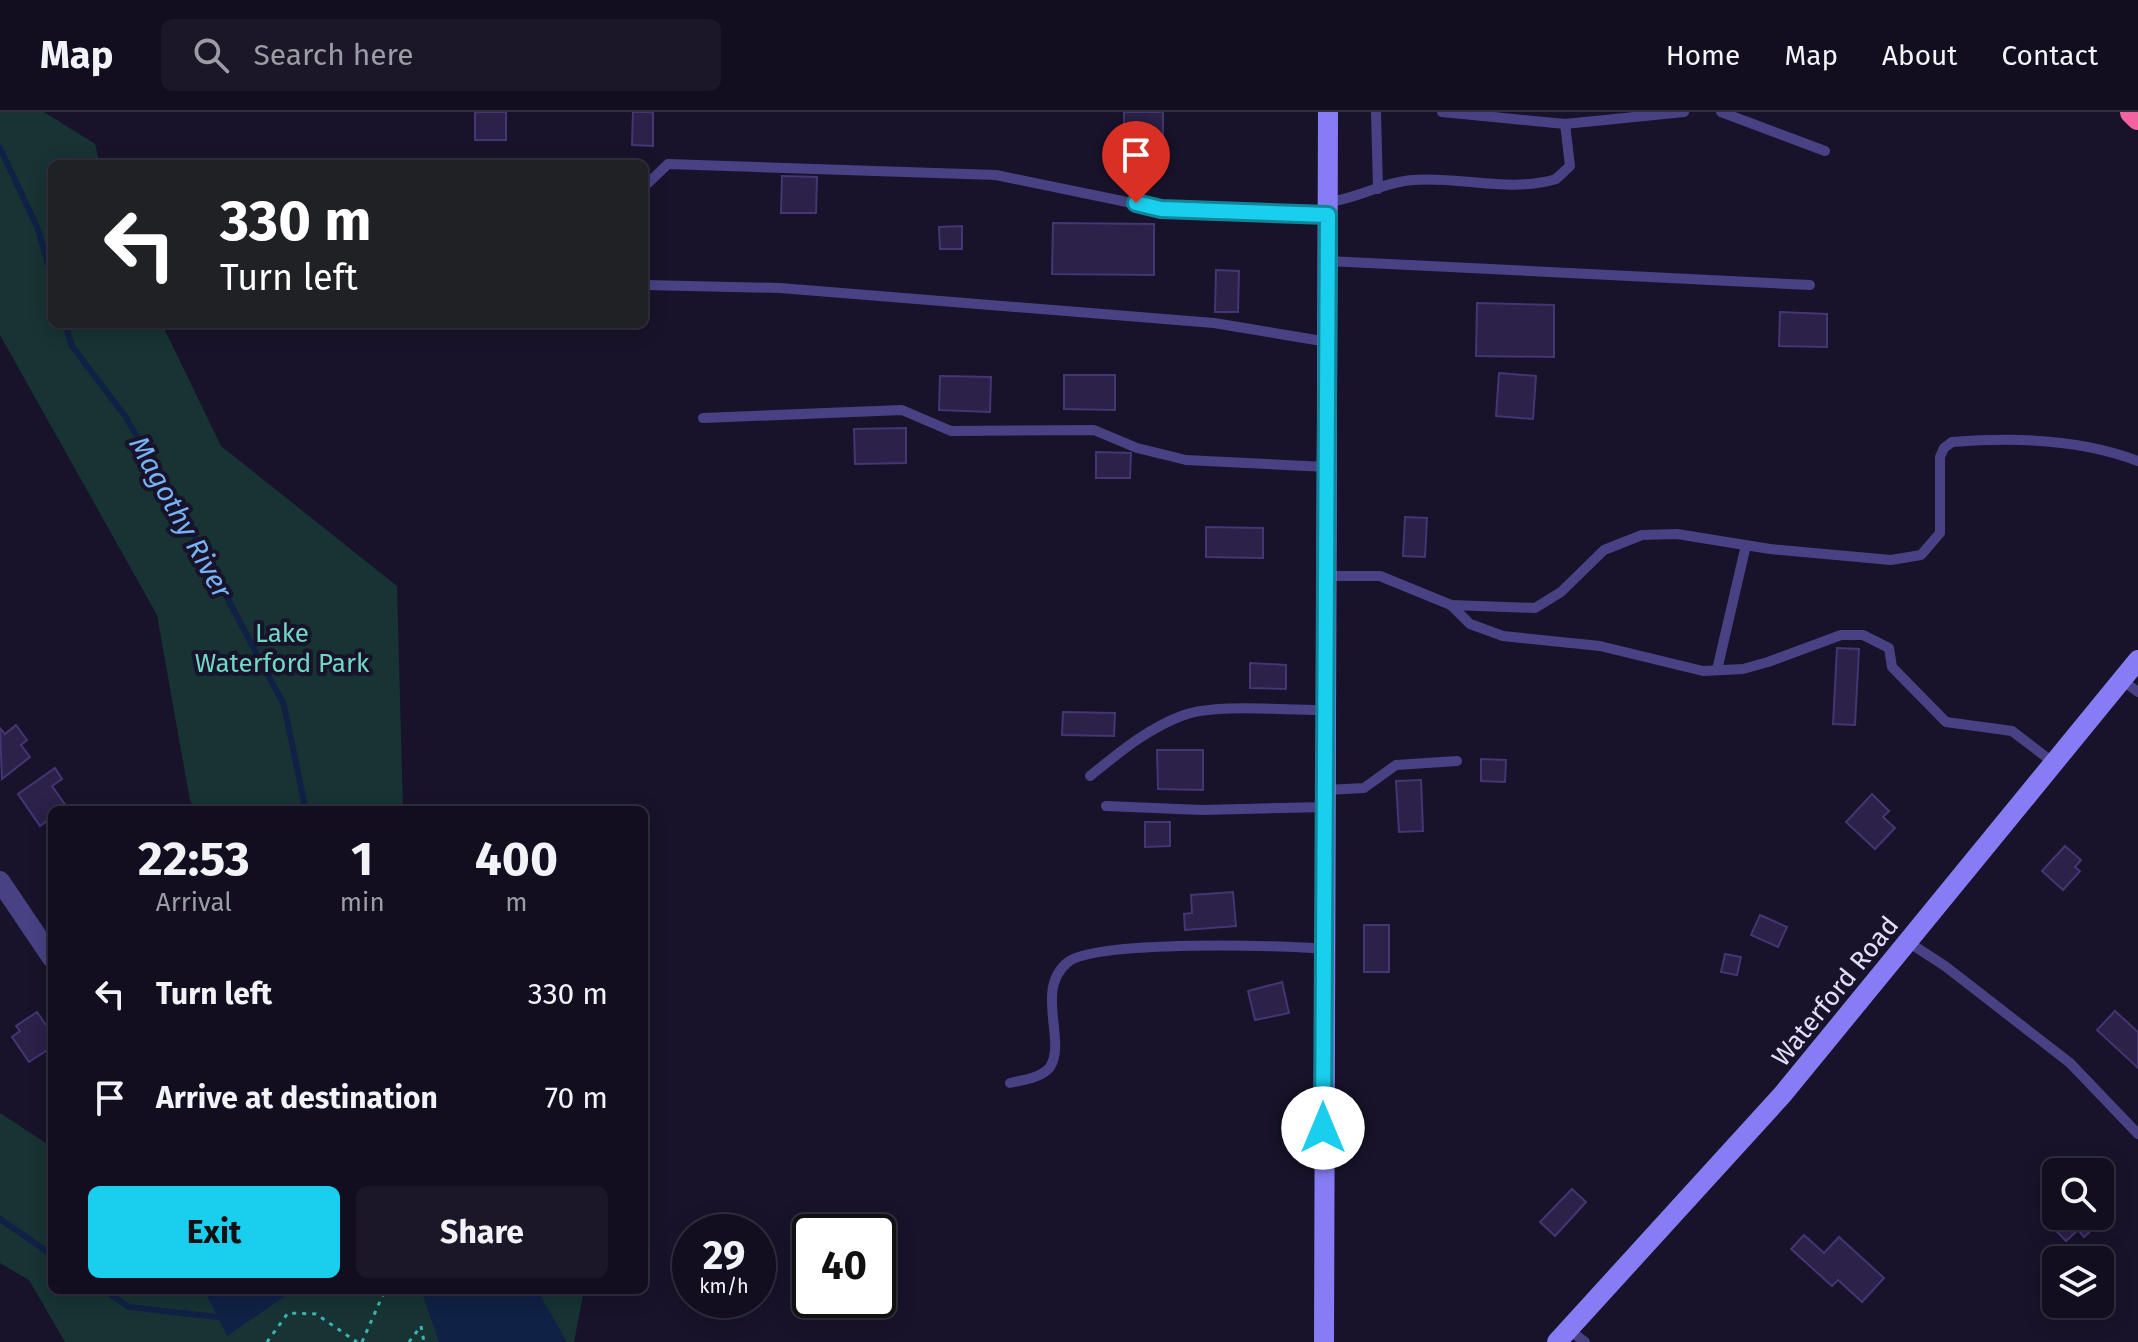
<!DOCTYPE html>
<style>
:root{--surface:#120e20;--page:#1b1729;--text:#f1f3f6;--muted:#9c9ca5;--line:#312e3e;--accent:#1aceed}
body{margin:0;font-family:"Fira Sans",sans-serif;background:var(--page);color:var(--text);height:100vh;display:flex;flex-direction:column;font-size:30px;white-space:nowrap}
*{box-sizing:border-box;margin:0}
p{font-size:26px;color:var(--muted)}
.icon{flex:none;width:44px;height:44px;fill:none;stroke:currentColor;stroke-width:2;stroke-linecap:round;stroke-linejoin:round}
.map{position:relative;flex:1;overflow:hidden}
.panel{position:absolute;left:48px;top:694px;width:600px;height:488px;display:flex;flex-direction:column;background:var(--surface);border-radius:12px;box-shadow:0 4px 20px #0003,0 0 0 2px var(--line)}
.panel>*{flex:none}
.top-card{position:absolute;left:48px;top:48px;width:600px;height:168px;border-radius:12px;box-shadow:0 4px 20px #0003,0 0 0 2px var(--line);background:#202124;color:#fff;overflow:hidden}
.buttons{position:absolute;left:2042px;top:1046px;display:grid;gap:16px}
.buttons a{display:grid;place-items:center;width:72px;height:72px;border-radius:12px;background:var(--surface);box-shadow:0 4px 20px #0003,0 0 0 2px var(--line);font-size:40px}
.speed{position:absolute;left:672px;top:1102px;display:flex;gap:16px;font-size:40px;font-weight:700;text-align:center}
.speed>*{display:grid;place-content:center;width:104px;height:104px;border-radius:50%;background:var(--surface);box-shadow:0 4px 20px #0003,0 0 0 2px var(--line);line-height:1}
.speed small{font-size:20px;font-weight:400}
.speed .limit{border:4px solid #111;border-radius:12px;background:#fff;color:#111}
.pin{position:absolute;display:grid;place-items:center;width:68px;height:68px;color:#fff;margin:-82px -34px;border-radius:50% 50% 50% 0;rotate:-45deg;box-shadow:0 0 8px #0007}
.pin .icon{rotate:45deg}
.me{position:absolute;width:88px;margin:-44px;rotate:0deg;stroke-linejoin:round;filter:drop-shadow(0 0 6px #0008)}
.turn{display:flex;align-items:center;gap:28px;height:168px;padding:0 40px;font-size:36px}
.turn .icon{width:104px;height:104px;stroke-width:2.5}
.turn b{display:block;font-size:56px;line-height:68px}
.eta{display:flex;justify-content:space-evenly;align-items:center;height:136px;text-align:center}
.eta b{font-size:48px;font-weight:700;line-height:56px}
.action{display:flex;gap:16px;margin-top:auto;padding:16px 40px}
.action a{flex:1;height:92px;border-radius:12px;background:var(--accent);color:#111;font-size:32px;font-weight:700;line-height:92px;text-align:center}
.action a+a{background:var(--page);color:var(--text)}
ul{padding:0;list-style:none}
li{display:flex;align-items:center;gap:24px;height:104px;padding:0 40px}
li div{flex:1}
li b{display:block;font-size:30px}
li em{font-style:normal}
header{display:flex;align-items:center;gap:48px;box-sizing:border-box;height:112px;padding:0 40px;background:var(--surface);border-bottom:2px solid var(--line)}
header strong{font-size:38px}
nav{display:flex;gap:44px;margin-inline-start:auto;font-size:28px}
.search{width:560px;height:72px;background:var(--page);display:flex;align-items:center;gap:20px;box-sizing:border-box;padding:0 28px;border-radius:12px;color:var(--muted);font-size:30px}
.map>svg:first-child{display:block}
</style>
<header>
<strong>Map</strong>
<div class="search"><svg class="icon" aria-label="search" viewBox="0 0 24 24"><circle cx="10" cy="10" r="6"/><path d="M15 15l6 6"/></svg>Search here</div>
<nav><a>Home</a><a>Map</a><a>About</a><a>Contact</a></nav>
</header>
<div class="map">
<svg width="2138" height="1230" viewBox="0 0 2138 1230">
<rect width="100%" height="100%" fill="#18132a"/>
<!-- green -->
<g fill="#173333">
<path d="M 0,0 L 44,0 L 95,32 L 100,52 L 52,52 L 52,212 L 162,212 L 221,334 L 397,474 L 403,698 L 199,698 L 190,689 L 157,503 L 0,223 Z"/>
<path d="M 0,1001 L 52,1035 L 52,1178 L 584,1178 L 574,1230 L 65,1230 L 29,1168 L 0,1151 Z"/>
</g>
<!-- water -->
<g fill="#102146">
<path d="M 204,1178 L 294,1178 L 227,1224 Z"/>
<path d="M 421,1178 L 537,1178 L 567,1230 L 439,1230 Z"/>
</g>
<g fill="none" stroke-linecap="round" stroke-linejoin="round">
<!-- stream -->
<g stroke="#102146" stroke-width="6">
<path d="M 0,36 L 38,117 L 52,166"/>
<path d="M 65,212 L 72,234 L 125,304 L 189,414 L 284,593 L 304,690 L 301,698"/>
<path d="M 0,1107 L 52,1143"/>
<path d="M 104,1178 L 129,1195 L 217,1205"/>
</g>
</g>
<!-- building -->
<g fill="#2b2149" stroke="#443573" stroke-width="2">
<rect x="475" y="0" width="31" height="28"/>
<path d="M 633,0 L 653,0 L 653,34 L 632,33 Z"/>
<rect x="1124" y="0" width="39" height="22"/>
<path d="M 782,64 L 817,65 L 816,101 L 781,101 Z"/>
<path d="M 1053,111 L 1154,112 L 1154,163 L 1052,162 Z"/>
<path d="M 962,114 L 962,137 L 940,137 L 939,115 Z"/>
<path d="M 1216,158 L 1239,159 L 1238,200 L 1215,200 Z"/>
<path d="M 1477,191 L 1554,193 L 1554,245 L 1476,244 Z"/>
<path d="M 1780,200 L 1827,202 L 1827,235 L 1779,234 Z"/>
<path d="M 1499,261 L 1536,264 L 1533,307 L 1496,304 Z"/>
<path d="M 1064,263 L 1115,263 L 1115,298 L 1064,297 Z"/>
<path d="M 940,264 L 991,265 L 990,300 L 939,298 Z"/>
<path d="M 906,316 L 906,351 L 855,352 L 854,317 Z"/>
<path d="M 1096,340 L 1131,341 L 1130,366 L 1096,366 Z"/>
<path d="M 1405,405 L 1427,406 L 1425,445 L 1403,444 Z"/>
<path d="M 1206,415 L 1263,416 L 1263,446 L 1206,445 Z"/>
<path d="M 1837,536 L 1859,537 L 1855,613 L 1833,612 Z"/>
<path d="M 1250,551 L 1286,553 L 1286,577 L 1250,576 Z"/>
<path d="M 1063,600 L 1115,601 L 1114,624 L 1062,623 Z"/>
<path d="M 16,613 L 27,628 L 21,633 L 30,645 L 2,667 L 0,616 L 5,622 Z"/>
<path d="M 1157,638 L 1203,638 L 1203,678 L 1158,677 Z"/>
<path d="M 1481,647 L 1506,648 L 1505,670 L 1481,669 Z"/>
<path d="M 55,656 L 62,667 L 52,674 L 69,698 L 52,698 L 52,714 L 48,708 L 40,714 L 18,682 Z"/>
<path d="M 1421,668 L 1423,719 L 1399,720 L 1396,669 Z"/>
<path d="M 1872,682 L 1889,699 L 1883,705 L 1895,716 L 1875,737 L 1846,710 Z"/>
<path d="M 1145,710 L 1170,710 L 1170,734 L 1145,735 Z"/>
<path d="M 2065,734 L 2081,748 L 2075,755 L 2080,759 L 2063,778 L 2042,759 Z"/>
<path d="M 1233,780 L 1236,814 L 1185,818 L 1184,802 L 1192,801 L 1191,783 Z"/>
<path d="M 1760,803 L 1787,815 L 1778,835 L 1751,823 Z"/>
<rect x="1364" y="813" width="25" height="47"/>
<path d="M 1725,842 L 1741,845 L 1737,863 L 1721,860 Z"/>
<path d="M 1282,870 L 1289,901 L 1255,908 L 1248,879 Z"/>
<path d="M 2115,899 L 2138,920 L 2138,956 L 2097,918 Z"/>
<path d="M 37,900 L 52,922 L 52,935 L 29,950 L 12,925 L 20,919 L 16,914 Z"/>
<path d="M 1572,1077 L 1586,1090 L 1555,1124 L 1540,1110 Z"/>
<path d="M 2056,1090 L 2056,1104 L 2084,1104 L 2095,1115 L 2084,1125 L 2078,1118 L 2066,1129 L 2042,1104 Z"/>
<path d="M 1804,1123 L 1824,1141 L 1839,1125 L 1884,1166 L 1862,1190 L 1838,1168 L 1832,1174 L 1791,1137 Z"/>
</g>
<g fill="none" stroke-linecap="round" stroke-linejoin="round">
<!-- path -->
<g stroke="#3bb4b3" stroke-width="3" stroke-dasharray="4 6" stroke-linecap="butt">
<path d="M 267,1230 L 288,1201 L 316,1202 L 357,1230"/>
<path d="M 362,1230 L 385,1178"/>
<path d="M 409,1230 L 421,1214 L 424,1230"/>
</g>
<!-- lane -->
<g stroke="#484285" stroke-width="10">
<path d="M 1376,0 L 1378,77"/>
<path d="M 1442,0 L 1565,12 L 1684,0"/>
<path d="M 1721,0 L 1825,39"/>
<path d="M 644,75 L 668,52 L 996,63 L 1161,97 L 1328,103"/>
<path d="M 1328,90 C 1357,87 1383,70 1413,68 C 1459,64 1511,81 1556,67 L 1570,54 L 1565,12"/>
<path d="M 1328,149 L 1810,173"/>
<path d="M 645,173 L 780,176 L 1214,211 L 1328,230"/>
<path d="M 703,306 L 902,298 L 951,319 L 1094,318 L 1137,336 L 1186,348 L 1327,355"/>
<path d="M 1327,464 L 1380,464 L 1451,493 L 1535,496 L 1561,480 L 1604,438 L 1642,423 L 1677,422 L 1770,437 L 1891,448 L 1921,443 L 1940,421 L 1940,345 L 1944,336 L 1952,330 C 2013,325 2081,327 2138,349"/>
<path d="M 1451,493 L 1470,512 L 1503,524 L 1600,534 L 1703,559 L 1743,557 L 1768,550 L 1841,523 L 1863,523 L 1889,536 L 1892,555 L 1946,610 L 2012,619 L 2054,651"/>
<path d="M 1717,558 L 1746,433"/>
<path d="M 2122,568 L 2138,580"/>
<path d="M 1090,664 C 1120,640 1148,616 1184,603 C 1218,591 1288,599 1326,598"/>
<path d="M 1326,678 L 1364,676 L 1396,653 L 1457,649"/>
<path d="M 1106,694 L 1202,698 L 1326,695"/>
<path d="M 1908,830 L 1945,854 L 2070,951 L 2138,1022"/>
<path d="M 1010,971 C 1022,968 1042,966 1050,955 C 1067,929 1034,877 1068,850 C 1097,828 1283,833 1325,837"/>
<path d="M 1568,1217 L 1585,1230"/>
</g>
<!-- street -->
<path stroke="#484285" stroke-width="20" d="M 0,769 L 52,846"/>
<!-- secondary -->
<g stroke="#867df5" stroke-width="20">
<path d="M 1324,1230 L 1328,0"/>
<path d="M 1557,1230 L 1783,982 L 2138,548"/>
</g>
<!-- highway -->
<path stroke="#f363a1" stroke-width="24" d="M 2132,0 L 2138,6"/>
</g>
<g fill="none" stroke-linecap="round" stroke-linejoin="round">
<defs>
<path id="route" d="M 1136,91 L 1161,97 L 1328,103 L 1323,1016"/>
</defs>
<!-- route casing -->
<use href="#route" stroke="#11869a" stroke-width="20"/>
<!-- route -->
<use href="#route" stroke="#1aceed" stroke-width="14"/>
</g>
<g text-anchor="middle" stroke-width="8" stroke-linejoin="round" paint-order="stroke">
<!-- park labels -->
<g font-size="26" fill="#6fd8c3" stroke="#18132a">
<text x="282" y="530">Lake<tspan x="282" dy="30">Waterford Park</tspan></text>
</g>
<!-- street labels -->
<g font-size="26" fill="#e3defc" stroke="#18132a">
<text transform="translate(1835 879) rotate(-51)" y="9">Waterford Road</text>
</g>
<!-- water labels -->
<g font-size="28" font-style="italic" fill="#75b3f4" stroke="#18132a">
<text transform="translate(181 405) rotate(61)" y="10">Magothy River</text>
</g>
</g>
</svg>
<div class="buttons">
<a><svg class="icon" aria-label="search" viewBox="0 0 24 24"><circle cx="10" cy="10" r="6"/><path d="M15 15l6 6"/></svg></a>
<a><svg class="icon" aria-label="layers" viewBox="0 0 24 24"><path d="M12 4l9 5-9 5-9-5zM3 14l9 5 9-5"/></svg></a>
</div>
<div class="speed"><div>29<small>km/h</small></div><div class="limit">40</div></div>
<div class="pin" style="left:1136px;top:91px;background:#d93025"><svg class="icon" aria-label="arrive" viewBox="0 0 24 24"><path d="M6 21V4h12l-3 4 3 4H6"/></svg></div>
<svg class="me" style="left:1323px;top:1016px" viewBox="-20 -20 40 40"><circle r="19" fill="#fff"/><path d="M0-13L10 11 0 6-10 11z" fill="#1aceed"/></svg>
<div class="top-card">
<div class="turn"><svg class="icon" aria-label="left" viewBox="0 0 24 24"><path d="M17 20v-9H6M10 6l-5 5 5 5"/></svg><div><b>330 m</b>Turn left</div></div>
</div>
<section class="panel">
<div class="eta">
<div><b>22:53</b><p>Arrival</p></div>
<div><b>1</b><p>min</p></div>
<div><b>400</b><p>m</p></div>
</div>
<ul>
<li><svg class="icon" aria-label="left" viewBox="0 0 24 24"><path d="M17 20v-9H6M10 6l-5 5 5 5"/></svg><div><b>Turn left</b></div><em>330 m</em></li>
<li><svg class="icon" aria-label="arrive" viewBox="0 0 24 24"><path d="M6 21V4h12l-3 4 3 4H6"/></svg><div><b>Arrive at destination</b></div><em>70 m</em></li>
</ul>
<div class="action"><a>Exit</a><a>Share</a></div>
</section>
</div>
